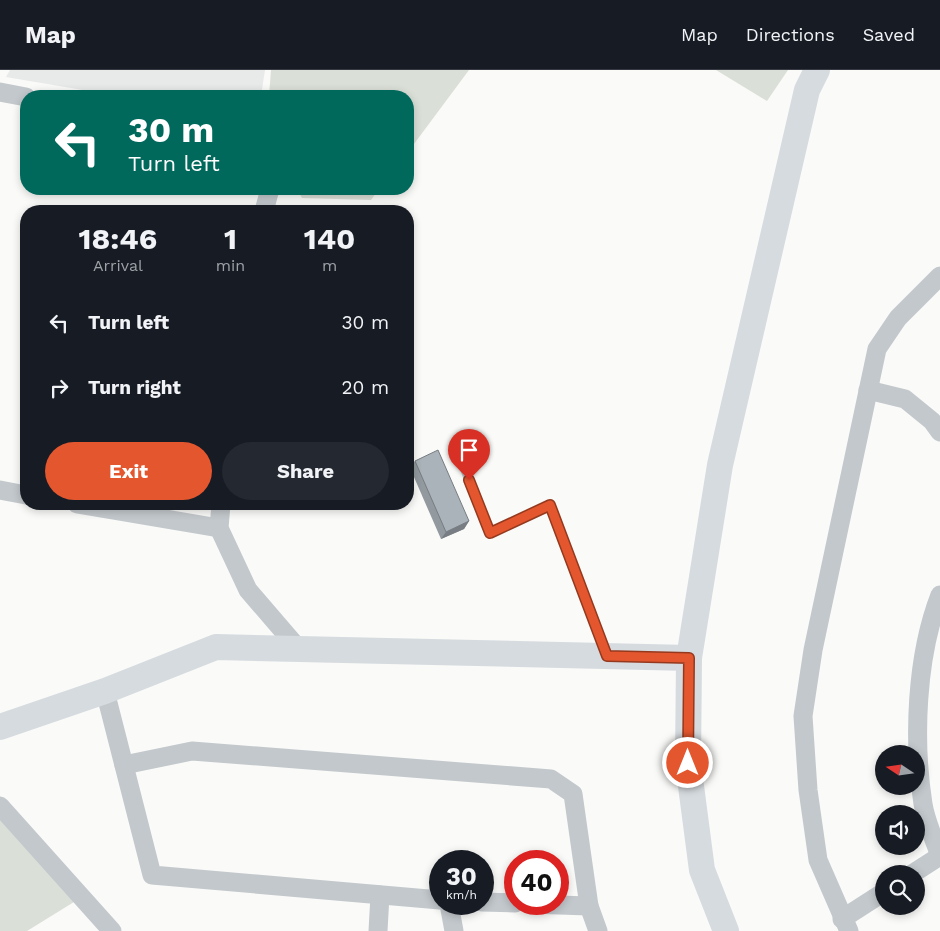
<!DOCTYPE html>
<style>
:root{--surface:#171b24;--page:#242831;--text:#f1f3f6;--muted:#9ea1a6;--line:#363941;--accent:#e4572e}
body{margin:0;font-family:"Work Sans",sans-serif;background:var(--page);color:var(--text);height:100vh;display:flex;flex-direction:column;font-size:19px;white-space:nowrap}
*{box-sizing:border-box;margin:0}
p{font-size:16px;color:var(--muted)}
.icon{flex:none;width:28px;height:28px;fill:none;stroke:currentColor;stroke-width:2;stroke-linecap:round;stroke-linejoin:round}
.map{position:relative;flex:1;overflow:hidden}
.panel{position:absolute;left:20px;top:135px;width:394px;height:305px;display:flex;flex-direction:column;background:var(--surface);border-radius:20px;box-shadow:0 2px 8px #0003}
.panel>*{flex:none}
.top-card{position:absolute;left:20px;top:20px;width:394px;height:105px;border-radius:20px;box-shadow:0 2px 8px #0003;background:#00695c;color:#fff;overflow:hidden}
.needle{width:32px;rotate:283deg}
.controls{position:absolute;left:875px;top:675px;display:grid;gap:10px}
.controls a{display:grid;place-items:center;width:50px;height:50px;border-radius:50%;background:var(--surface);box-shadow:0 2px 8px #0003;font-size:25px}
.speed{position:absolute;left:429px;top:780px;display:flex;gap:10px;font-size:25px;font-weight:700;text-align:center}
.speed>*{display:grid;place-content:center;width:65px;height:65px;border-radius:50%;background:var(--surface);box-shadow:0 2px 8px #0003;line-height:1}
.speed small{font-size:12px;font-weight:400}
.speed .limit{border:8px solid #d22;background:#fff;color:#111}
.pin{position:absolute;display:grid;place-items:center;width:42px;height:42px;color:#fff;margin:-51px -21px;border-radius:50% 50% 50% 0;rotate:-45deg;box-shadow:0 0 5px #0007}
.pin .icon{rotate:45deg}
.me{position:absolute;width:55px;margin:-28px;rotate:0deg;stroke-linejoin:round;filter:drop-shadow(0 0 4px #0008)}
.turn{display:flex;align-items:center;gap:18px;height:105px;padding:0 25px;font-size:22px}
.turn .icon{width:65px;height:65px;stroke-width:2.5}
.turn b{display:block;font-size:35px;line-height:42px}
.eta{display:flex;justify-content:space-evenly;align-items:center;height:85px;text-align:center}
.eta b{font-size:30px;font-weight:700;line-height:35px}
.button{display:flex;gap:10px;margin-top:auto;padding:10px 25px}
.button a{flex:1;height:58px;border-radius:30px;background:var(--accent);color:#fff;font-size:20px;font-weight:700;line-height:58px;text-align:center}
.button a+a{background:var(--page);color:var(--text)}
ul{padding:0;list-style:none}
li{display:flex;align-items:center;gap:15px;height:65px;padding:0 25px}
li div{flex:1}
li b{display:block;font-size:19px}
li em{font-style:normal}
header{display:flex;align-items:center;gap:30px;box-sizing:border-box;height:70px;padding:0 25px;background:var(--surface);border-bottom:1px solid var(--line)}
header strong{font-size:24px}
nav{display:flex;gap:28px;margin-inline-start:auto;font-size:18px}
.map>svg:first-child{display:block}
</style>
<header>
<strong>Map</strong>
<nav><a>Map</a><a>Directions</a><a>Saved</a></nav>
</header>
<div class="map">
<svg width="940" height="861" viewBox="0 0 940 861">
<rect width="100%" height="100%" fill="#fafaf8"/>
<!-- built -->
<path fill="#e8e9e9" d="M 10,0 L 265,0 L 261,26 L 118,26 L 6,7 Z"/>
<!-- green -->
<g fill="#dadfd7">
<path d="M 271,0 L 469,0 L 408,82 L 408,26 L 269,26 Z"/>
<path d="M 716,0 L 788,0 L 767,31 Z"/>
<path d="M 297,119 L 379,119 L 371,130 L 302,128 Z"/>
<path d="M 0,736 L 82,827 L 27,861 L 0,861 Z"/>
</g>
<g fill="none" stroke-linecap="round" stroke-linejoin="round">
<!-- lane -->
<path stroke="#c3c8cc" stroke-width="9" d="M 455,375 L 490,463 L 550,435 L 606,582"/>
<!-- street -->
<g stroke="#c3c8cc" stroke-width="19">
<path d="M 0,22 L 26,27"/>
<path d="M 264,141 L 270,119"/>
<path d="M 868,320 L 905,329 L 932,351 L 940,362"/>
<path d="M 0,420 L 26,425"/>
<path d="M 77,434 L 219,458"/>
<path d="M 221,434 L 219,458 L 248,520 L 297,577"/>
<path d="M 105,621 L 152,805 L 440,830"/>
<path d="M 124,695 L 192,681 L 551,709 L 573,724 L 589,836 L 598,861"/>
<path d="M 0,736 L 112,861"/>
<path d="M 940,786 C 934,769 926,752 923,734 C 913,670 916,587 940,525"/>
<path d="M 912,804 L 940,786"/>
<path d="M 482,832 L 515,833"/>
<path d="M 449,834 L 454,861"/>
<path d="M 529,834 L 589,836"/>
<path d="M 842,849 L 884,822"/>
<path d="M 378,861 L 380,825"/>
<path d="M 849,861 L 818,790 L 808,720 L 803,646 L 813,580 L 877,279 L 898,248 L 940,206"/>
</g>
<!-- secondary -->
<g stroke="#d6dbdf" stroke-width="26">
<path d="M 0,657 L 105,621 L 216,577 L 689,588"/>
<path d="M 726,861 L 702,800 L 688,693 L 689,588 L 720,395 L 807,20 L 817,0"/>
</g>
</g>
<!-- wall -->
<path fill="#929a9f" d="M 415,391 L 469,451 L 464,459 L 441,469 L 410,398 Z"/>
<!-- shaded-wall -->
<path fill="#777d82" d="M 469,451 L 464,459 L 441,469 L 446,462 Z"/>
<!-- building -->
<path fill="#aab3b9" stroke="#777d82" d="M 438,380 L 469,451 L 446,462 L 415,391 Z"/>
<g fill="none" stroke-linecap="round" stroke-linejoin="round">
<defs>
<path id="route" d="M 469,410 L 490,463 L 550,435 L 607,586 L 689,588 L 688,693"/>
</defs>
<!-- route casing -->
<use href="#route" stroke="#94391e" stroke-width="12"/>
<!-- route -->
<use href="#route" stroke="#e4572e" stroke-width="9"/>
</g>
</svg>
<div class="controls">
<a><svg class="needle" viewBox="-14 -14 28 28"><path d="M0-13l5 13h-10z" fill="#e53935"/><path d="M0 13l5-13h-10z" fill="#9ea1a6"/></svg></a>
<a><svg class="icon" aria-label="sound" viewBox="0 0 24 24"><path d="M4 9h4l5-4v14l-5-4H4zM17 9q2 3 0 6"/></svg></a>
<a><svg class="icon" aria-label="search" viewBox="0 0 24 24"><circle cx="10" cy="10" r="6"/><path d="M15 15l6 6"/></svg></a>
</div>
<div class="speed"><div>30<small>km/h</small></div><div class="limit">40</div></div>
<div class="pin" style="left:469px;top:410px;background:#d93025"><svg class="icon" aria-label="arrive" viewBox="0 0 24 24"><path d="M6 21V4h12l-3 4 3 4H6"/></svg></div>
<svg class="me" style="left:688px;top:693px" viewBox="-20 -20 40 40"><circle r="17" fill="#e4572e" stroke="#fff" stroke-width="3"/><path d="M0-11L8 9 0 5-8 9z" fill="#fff"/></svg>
<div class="top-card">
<div class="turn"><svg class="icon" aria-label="left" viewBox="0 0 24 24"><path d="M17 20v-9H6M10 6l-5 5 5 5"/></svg><div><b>30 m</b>Turn left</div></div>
</div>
<section class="panel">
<div class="eta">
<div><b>18:46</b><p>Arrival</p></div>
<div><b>1</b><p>min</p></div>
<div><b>140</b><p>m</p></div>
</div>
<ul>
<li><svg class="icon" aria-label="left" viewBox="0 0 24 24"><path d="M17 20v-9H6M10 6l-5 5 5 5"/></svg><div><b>Turn left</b></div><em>30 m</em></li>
<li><svg class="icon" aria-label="right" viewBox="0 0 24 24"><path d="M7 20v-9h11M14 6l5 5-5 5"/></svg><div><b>Turn right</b></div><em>20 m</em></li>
</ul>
<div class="button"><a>Exit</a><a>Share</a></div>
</section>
</div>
